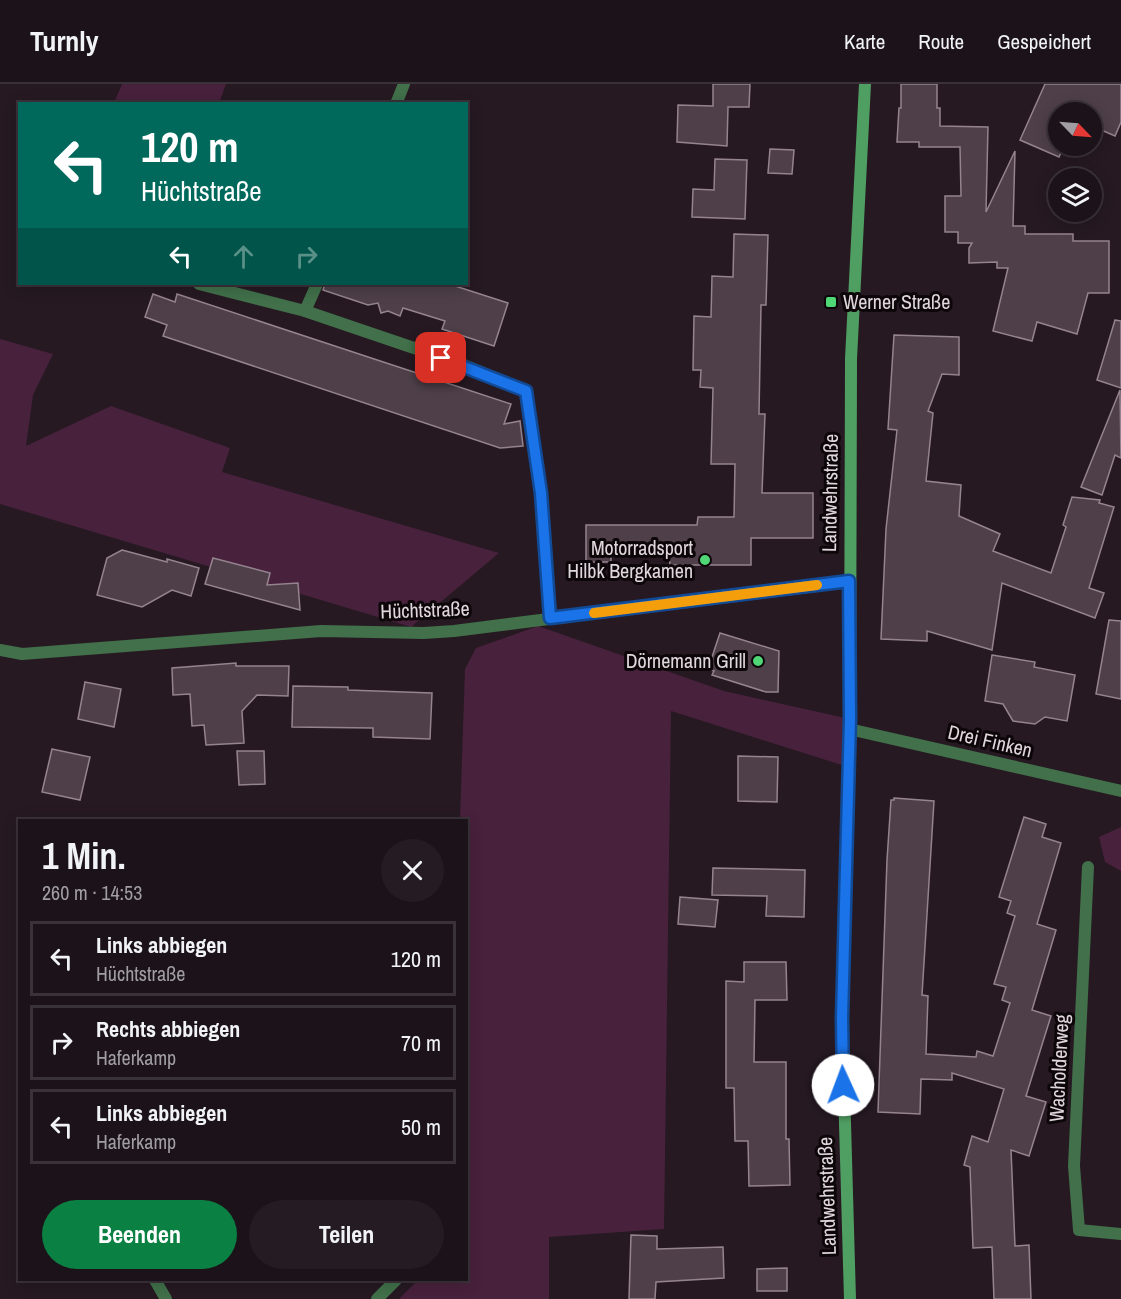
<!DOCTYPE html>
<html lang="de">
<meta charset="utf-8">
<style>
:root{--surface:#1c131a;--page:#251c23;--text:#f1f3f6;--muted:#a09ea2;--line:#3a3239;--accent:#0b8043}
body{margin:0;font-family:"Archivo Narrow",sans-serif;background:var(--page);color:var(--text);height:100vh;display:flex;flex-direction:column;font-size:22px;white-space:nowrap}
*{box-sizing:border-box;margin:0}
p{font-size:20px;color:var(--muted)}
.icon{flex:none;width:33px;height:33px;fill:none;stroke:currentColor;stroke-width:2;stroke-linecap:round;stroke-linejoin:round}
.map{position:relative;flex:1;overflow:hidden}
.drawer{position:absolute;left:18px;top:735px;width:450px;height:462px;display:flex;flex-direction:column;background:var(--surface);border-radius:0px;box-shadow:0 3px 15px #0003,0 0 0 2px var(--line)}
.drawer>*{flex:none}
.banner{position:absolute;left:18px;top:18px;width:450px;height:183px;border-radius:0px;box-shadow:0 3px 15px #0003,0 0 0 2px var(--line);background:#00695c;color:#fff;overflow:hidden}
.needle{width:39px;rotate:115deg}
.tools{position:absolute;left:1048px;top:18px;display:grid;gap:12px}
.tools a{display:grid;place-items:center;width:54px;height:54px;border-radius:50%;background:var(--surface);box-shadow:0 3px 15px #0003,0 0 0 2px var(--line);font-size:30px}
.pin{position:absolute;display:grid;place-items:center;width:51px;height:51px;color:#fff;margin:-26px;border-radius:12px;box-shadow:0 3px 9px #0006}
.me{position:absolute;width:66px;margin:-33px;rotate:358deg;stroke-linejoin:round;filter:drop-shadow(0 0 4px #0008)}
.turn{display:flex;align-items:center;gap:21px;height:126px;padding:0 24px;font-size:27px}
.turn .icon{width:78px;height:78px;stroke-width:2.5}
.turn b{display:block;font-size:42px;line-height:51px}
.lanes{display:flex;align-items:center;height:57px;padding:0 24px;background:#0003;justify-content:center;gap:30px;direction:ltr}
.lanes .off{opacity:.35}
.round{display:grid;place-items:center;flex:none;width:63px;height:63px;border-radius:32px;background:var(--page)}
.head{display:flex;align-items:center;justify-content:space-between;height:102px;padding:0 24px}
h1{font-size:36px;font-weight:800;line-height:45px}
.button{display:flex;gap:12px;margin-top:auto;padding:12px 24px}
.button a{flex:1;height:69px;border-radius:36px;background:var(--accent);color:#fff;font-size:24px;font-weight:800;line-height:69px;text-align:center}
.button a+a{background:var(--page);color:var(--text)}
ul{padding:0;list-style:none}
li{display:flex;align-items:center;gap:18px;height:75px;margin:0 12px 9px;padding:0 12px;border:3px solid var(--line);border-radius:0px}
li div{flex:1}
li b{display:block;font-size:22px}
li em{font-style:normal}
header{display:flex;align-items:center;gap:36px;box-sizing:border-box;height:84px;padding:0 30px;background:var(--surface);border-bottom:2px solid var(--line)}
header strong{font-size:28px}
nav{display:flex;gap:33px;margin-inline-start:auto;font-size:21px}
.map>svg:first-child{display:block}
</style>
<header>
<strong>Turnly</strong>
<nav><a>Karte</a><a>Route</a><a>Gespeichert</a></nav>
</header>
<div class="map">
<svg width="1121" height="1215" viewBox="0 0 1121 1215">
<rect width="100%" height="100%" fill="#261922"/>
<!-- green -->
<g fill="#48213c">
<path d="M 122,0 L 226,0 L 219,19 L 114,19 Z"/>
<path d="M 0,255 L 53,270 L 33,311 L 26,362 L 111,322 L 230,364 L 222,388 L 499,469 L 411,543 L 0,420 Z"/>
<path d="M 538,542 L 724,607 L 850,635 L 848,683 L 671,627 L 664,1145 L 549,1153 L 549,1215 L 399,1215 L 418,1196 L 466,1196 L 466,736 L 460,736 L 465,585 L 476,564 Z"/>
<path d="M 1121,743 L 1121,787 L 1105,778 L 1099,753 Z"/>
</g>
<!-- building -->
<g fill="#4e3f48" stroke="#95848f" stroke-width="1.5">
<path d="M 713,0 L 750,0 L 749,23 L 728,23 L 727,62 L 677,58 L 678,21 L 713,22 Z"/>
<path d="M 901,0 L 937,0 L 937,24 L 940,24 L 940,42 L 988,43 L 986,128 L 1015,67 L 1013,142 L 1025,142 L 1025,150 L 1073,150 L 1073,157 L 1109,157 L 1109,209 L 1088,209 L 1077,250 L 1037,238 L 1032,257 L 993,247 L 1008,184 L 997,184 L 997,178 L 969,179 L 969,164 L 972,159 L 958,159 L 958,148 L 945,148 L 945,112 L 961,112 L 960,63 L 919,63 L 919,58 L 897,58 L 899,24 L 901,24 Z"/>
<path d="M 1045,0 L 1121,0 L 1121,38 L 1115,52 L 1092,42 L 1092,28 L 1059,28 L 1059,62 L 1064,62 L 1059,73 L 1020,56 Z"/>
<path d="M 770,65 L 794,66 L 792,90 L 768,89 Z"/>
<path d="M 715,75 L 747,76 L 745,135 L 692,133 L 693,105 L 714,106 Z"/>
<path d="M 734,150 L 768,151 L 766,221 L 761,221 L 759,330 L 765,330 L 762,409 L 813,409 L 813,454 L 751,454 L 751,481 L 670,481 L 669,471 L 611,471 L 611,478 L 586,478 L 586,441 L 697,441 L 698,433 L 734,433 L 735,380 L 711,380 L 713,304 L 700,303 L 701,286 L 693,286 L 694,232 L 711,233 L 712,192 L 733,193 Z"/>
<path d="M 325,200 L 449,200 L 508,219 L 494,262 L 442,245 L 445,237 L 403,224 L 400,232 L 388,227 L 381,229 L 378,219 L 368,221 L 323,206 Z"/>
<path d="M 153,210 L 175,218 L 177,210 L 511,320 L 504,340 L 520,337 L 523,362 L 500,364 L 163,252 L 167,241 L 145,233 Z"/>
<path d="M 1115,236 L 1121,237 L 1121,304 L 1097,296 Z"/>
<path d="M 894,251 L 959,253 L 959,291 L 942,290 L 928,327 L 933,329 L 926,397 L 961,401 L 959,432 L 1000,450 L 993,467 L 1051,489 L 1066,443 L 1063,441 L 1072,413 L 1100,416 L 1099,419 L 1114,423 L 1089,504 L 1104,509 L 1095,534 L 1002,499 L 992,566 L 927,547 L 927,557 L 881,555 L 886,445 L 897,346 L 888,345 Z"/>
<path d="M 1120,306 L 1121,374 L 1115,371 L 1102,411 L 1081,403 Z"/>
<path d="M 122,466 L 167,478 L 167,475 L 199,484 L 191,512 L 172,506 L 142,523 L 97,511 L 107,474 Z"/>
<path d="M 213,474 L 270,489 L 267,501 L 298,499 L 300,526 L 205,500 Z"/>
<path d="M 1109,536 L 1121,537 L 1121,615 L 1096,610 Z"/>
<path d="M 720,549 L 779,567 L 778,608 L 766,608 L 712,591 L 714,587 L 708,585 Z"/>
<path d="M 992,571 L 1035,578 L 1034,583 L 1075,591 L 1067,637 L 1045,633 L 1035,640 L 1013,637 L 1003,620 L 985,617 Z"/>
<path d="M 236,579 L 236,582 L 289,582 L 288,612 L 257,611 L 242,627 L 244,659 L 206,661 L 204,641 L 192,642 L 190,610 L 173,611 L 172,584 Z"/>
<path d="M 85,598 L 121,605 L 114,643 L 78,635 Z"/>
<path d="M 293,602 L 348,603 L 348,606 L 432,609 L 430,655 L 373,653 L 373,644 L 292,643 Z"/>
<path d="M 52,665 L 90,673 L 80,716 L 42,708 Z"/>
<path d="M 237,667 L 264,667 L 265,700 L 239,701 Z"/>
<path d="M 738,672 L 778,673 L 777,718 L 738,717 Z"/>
<path d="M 894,714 L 934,717 L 922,911 L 928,912 L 926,970 L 976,973 L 977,967 L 993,972 L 1010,919 L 1002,916 L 1006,903 L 994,900 L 1015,832 L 1007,829 L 1011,817 L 999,813 L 1024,733 L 1046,740 L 1042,753 L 1061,759 L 1037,840 L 1056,846 L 1032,926 L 1051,932 L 1026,1012 L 1046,1018 L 1029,1072 L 1011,1066 L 1015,1162 L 1029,1161 L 1031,1215 L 994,1215 L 992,1163 L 973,1164 L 970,1083 L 964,1081 L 972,1052 L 988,1058 L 1004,1005 L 952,989 L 952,996 L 921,995 L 920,1030 L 878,1028 L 887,776 L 891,716 L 894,716 Z"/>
<path d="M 713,784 L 805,786 L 804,833 L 766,832 L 767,812 L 712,811 Z"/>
<path d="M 680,813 L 718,816 L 715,843 L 678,840 Z"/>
<path d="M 744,878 L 786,878 L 787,916 L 755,916 L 754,978 L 786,978 L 786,1055 L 789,1055 L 790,1101 L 749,1102 L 748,1057 L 735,1057 L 734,1004 L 726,1004 L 726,897 L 744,898 Z"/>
<path d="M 631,1151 L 657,1152 L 657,1165 L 723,1163 L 724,1194 L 656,1198 L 655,1215 L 629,1215 Z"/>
<path d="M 787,1184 L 787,1207 L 757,1207 L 757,1185 Z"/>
</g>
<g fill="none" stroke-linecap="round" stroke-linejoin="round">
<!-- street -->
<g stroke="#41704a" stroke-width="12">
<path d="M 396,20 L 404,0"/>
<path d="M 199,200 L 305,227"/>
<path d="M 317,200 L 305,227 L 464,281 L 526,307 L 541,409 L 551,534"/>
<path d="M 0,566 L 22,570 L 321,547 L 424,549 L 454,547 L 849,497"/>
<path d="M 849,645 L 1121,707"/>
<path d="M 1088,783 L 1074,1082 L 1079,1146 L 1121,1150"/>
<path d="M 155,1196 L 166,1215"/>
<path d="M 377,1215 L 396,1196"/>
</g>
<!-- secondary -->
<path stroke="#509f62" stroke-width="12" d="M 850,1215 L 842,934 L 850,635 L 851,275 L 865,0"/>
</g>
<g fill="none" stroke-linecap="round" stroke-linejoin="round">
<defs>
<path id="route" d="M 441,274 L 526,307 L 541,409 L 550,534 L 849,497 L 850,635 L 842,934 L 843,1001"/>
</defs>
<!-- route casing -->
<use href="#route" stroke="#114b97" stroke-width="15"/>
<!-- route -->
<use href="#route" stroke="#1a73e8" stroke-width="10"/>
<!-- slow -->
<path stroke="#f59e0b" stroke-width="10" d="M 594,529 L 817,501"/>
</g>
<!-- markers -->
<g fill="#4fd675" stroke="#0c0609" stroke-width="2">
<rect x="825" y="212" width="12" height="12" rx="3"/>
<circle cx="705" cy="476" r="6"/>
<circle cx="758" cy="577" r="6"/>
</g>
<g text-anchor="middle" stroke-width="6" stroke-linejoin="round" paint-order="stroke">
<!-- poi labels -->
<g font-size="20" fill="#e0d7dd" stroke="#0c0609" text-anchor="end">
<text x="843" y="225" text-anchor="start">Werner Straße</text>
<text x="693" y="471">Motorradsport<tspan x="693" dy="23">Hilbk Bergkamen</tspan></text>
<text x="746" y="584">Dörnemann Grill</text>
</g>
<!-- street labels -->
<g font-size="20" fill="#e0d7dd" stroke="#0c0609">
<text transform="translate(830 409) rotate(-89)" y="7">Landwehrstraße</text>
<text transform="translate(425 526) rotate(-2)" y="7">Hüchtstraße</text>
<text transform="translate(990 657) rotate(13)" y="7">Drei Finken</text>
<text transform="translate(1059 984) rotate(-87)" y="7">Wacholderweg</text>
<text transform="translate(827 1112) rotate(-92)" y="7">Landwehrstraße</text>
</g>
</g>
</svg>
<div class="tools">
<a><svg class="needle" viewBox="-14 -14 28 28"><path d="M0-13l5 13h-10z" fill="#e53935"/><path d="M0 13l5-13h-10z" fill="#a09ea2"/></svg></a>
<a><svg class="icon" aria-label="layers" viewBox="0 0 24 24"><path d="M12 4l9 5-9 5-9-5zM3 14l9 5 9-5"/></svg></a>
</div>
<div class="pin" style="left:441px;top:274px;background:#d93025"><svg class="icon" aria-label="arrive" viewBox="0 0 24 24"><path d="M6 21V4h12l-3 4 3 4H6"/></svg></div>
<svg class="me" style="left:843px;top:1001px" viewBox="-20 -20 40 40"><circle r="19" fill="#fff"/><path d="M0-13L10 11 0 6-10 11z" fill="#1a73e8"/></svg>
<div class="banner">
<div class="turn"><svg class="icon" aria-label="left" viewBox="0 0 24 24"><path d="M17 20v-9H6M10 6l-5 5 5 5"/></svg><div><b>120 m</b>Hüchtstraße</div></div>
<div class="lanes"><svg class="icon" aria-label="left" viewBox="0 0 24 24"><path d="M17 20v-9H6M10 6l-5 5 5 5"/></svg><svg class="icon off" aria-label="ahead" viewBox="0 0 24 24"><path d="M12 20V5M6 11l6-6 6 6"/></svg><svg class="icon off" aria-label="right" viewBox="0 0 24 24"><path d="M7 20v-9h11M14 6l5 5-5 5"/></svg></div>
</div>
<section class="drawer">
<div class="head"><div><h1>1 Min.</h1><p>260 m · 14:53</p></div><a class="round"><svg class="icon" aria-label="close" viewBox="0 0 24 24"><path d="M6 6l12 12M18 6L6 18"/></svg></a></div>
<ul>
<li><svg class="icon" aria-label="left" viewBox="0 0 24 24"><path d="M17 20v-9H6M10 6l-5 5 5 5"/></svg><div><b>Links abbiegen</b><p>Hüchtstraße</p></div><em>120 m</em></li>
<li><svg class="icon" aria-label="right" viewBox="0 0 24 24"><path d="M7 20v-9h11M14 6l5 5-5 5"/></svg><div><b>Rechts abbiegen</b><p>Haferkamp</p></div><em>70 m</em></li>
<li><svg class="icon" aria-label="left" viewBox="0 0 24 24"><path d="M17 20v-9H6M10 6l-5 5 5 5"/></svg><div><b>Links abbiegen</b><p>Haferkamp</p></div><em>50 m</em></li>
</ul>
<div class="button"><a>Beenden</a><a>Teilen</a></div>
</section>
</div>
